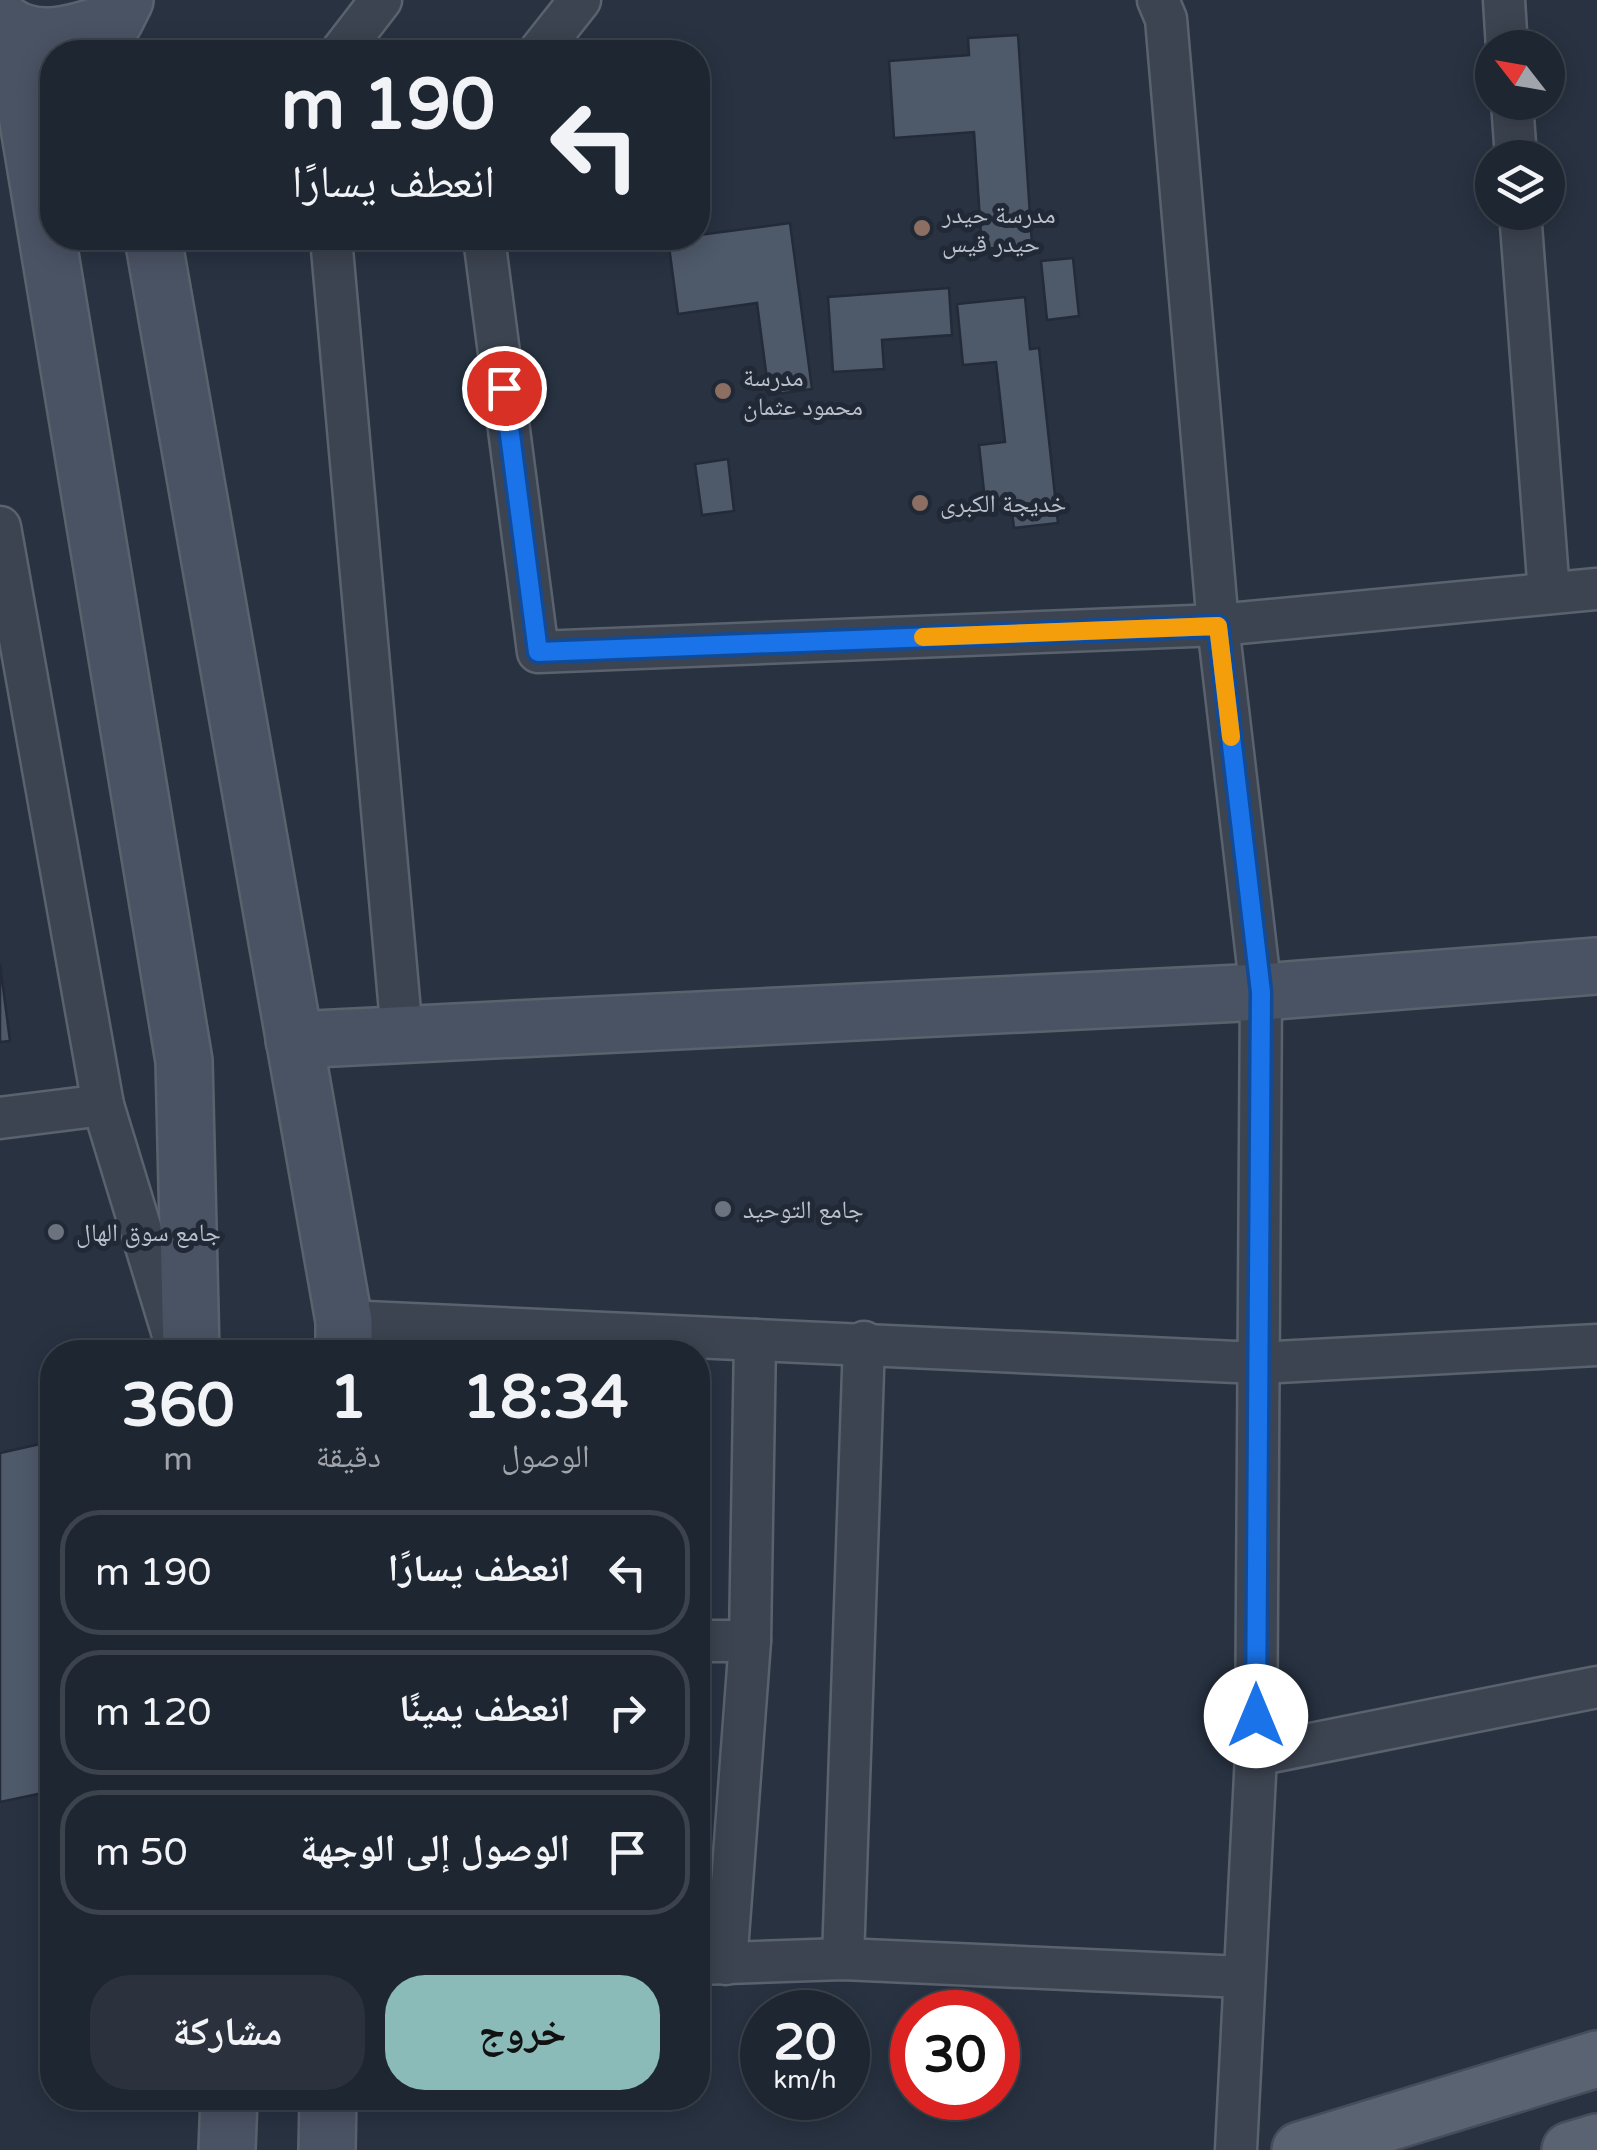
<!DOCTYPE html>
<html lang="ar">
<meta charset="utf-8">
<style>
:root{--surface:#1e2631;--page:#2b323d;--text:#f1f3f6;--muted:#a1a5ab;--line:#3c434d;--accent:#8bbbb9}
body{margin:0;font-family:"Varela Round","Noto Naskh Arabic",sans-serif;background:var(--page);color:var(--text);direction:rtl;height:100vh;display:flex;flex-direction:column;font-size:38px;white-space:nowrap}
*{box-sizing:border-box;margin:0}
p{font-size:32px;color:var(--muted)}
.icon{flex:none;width:55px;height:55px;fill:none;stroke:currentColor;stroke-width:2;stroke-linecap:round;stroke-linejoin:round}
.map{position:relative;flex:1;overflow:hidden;direction:ltr}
.drawer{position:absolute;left:40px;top:1340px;width:670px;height:770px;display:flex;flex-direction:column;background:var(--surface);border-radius:40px;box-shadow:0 5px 25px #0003,0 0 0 2px var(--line);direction:rtl}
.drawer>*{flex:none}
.hud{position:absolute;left:40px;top:40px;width:670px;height:210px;border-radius:40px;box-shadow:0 5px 25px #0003,0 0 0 2px var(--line);direction:rtl;background:#1e2631;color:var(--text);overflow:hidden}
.needle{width:65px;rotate:301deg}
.fabs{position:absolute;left:1475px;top:30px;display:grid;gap:20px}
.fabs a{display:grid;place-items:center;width:90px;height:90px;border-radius:50%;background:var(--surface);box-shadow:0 5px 25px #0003,0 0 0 2px var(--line);font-size:50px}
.speed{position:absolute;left:740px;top:1990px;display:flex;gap:20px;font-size:50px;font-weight:700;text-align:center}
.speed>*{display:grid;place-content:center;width:130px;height:130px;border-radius:50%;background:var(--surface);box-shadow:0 5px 25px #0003,0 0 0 2px var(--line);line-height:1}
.speed small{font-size:25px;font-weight:400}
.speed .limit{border:15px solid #d22;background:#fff;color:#111}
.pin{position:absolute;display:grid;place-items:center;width:85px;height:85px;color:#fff;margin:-42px;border:5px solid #fff;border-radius:50%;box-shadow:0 2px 10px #0007}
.me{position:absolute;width:110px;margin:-55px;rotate:0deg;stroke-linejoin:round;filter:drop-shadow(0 0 8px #0008)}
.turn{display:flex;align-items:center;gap:35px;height:210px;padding:0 50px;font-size:45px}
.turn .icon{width:130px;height:130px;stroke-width:2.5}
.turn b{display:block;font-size:70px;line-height:85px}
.eta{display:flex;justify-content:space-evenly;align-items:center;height:170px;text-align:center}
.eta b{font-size:60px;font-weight:700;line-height:70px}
.action{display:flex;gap:20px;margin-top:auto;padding:20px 50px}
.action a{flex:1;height:115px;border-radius:40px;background:var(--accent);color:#111;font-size:40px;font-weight:700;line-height:115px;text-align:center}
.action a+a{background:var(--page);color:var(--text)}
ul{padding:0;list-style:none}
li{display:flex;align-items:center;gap:30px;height:125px;margin:0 20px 15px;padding:0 30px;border:5px solid var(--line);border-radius:40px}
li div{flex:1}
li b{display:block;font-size:38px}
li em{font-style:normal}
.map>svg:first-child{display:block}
</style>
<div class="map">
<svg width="1597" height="2150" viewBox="0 0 1597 2150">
<rect width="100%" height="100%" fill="#283241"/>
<!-- building -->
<g fill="#4e596a" stroke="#232b38" stroke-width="2.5">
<path d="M 1018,35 L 1032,245 L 982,249 L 974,132 L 894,138 L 889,61 L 969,55 L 968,38 Z"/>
<path d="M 790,223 L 812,389 L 769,395 L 757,303 L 678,314 L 668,239 Z"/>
<path d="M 1073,258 L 1079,316 L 1047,320 L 1041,261 Z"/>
<path d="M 949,288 L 952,335 L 882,340 L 884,369 L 833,372 L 828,297 Z"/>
<path d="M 1025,297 L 1030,349 L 1039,348 L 1058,523 L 1014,528 L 1010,498 L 985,501 L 979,445 L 1005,442 L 996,362 L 963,365 L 957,304 Z"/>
<path d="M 728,459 L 734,511 L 702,515 L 695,464 Z"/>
<path d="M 0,964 L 10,1041 L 0,1042 Z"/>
<path d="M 40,1444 L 52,1506 L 52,1791 L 0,1802 L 0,1453 Z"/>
</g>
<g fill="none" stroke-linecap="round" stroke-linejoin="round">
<defs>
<g id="street">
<path d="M 1158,0 L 1166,19 L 1218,625 L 1261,992 L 1256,1755 L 1236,2150"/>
<path d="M 1504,0 L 1507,48"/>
<path d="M 341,52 L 381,0"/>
<path d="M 539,52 L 580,0"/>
<path d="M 1512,102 L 1516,158"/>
<path d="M 1520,212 L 1549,593"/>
<path d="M 331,238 L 402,1034"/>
<path d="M 484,238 L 538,652 L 1218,625 L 1597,589"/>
<path d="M 0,527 L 103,1105 L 177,1348"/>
<path d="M 0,1118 L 103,1105"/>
<path d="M 344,1321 L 1258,1363 L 1597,1345"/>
<path d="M 698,1641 L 750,1641 L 726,1964"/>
<path d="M 750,1641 L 755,1340"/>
<path d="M 1256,1755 L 1597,1687"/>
<path d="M 843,1959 L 864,1342"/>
<path d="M 698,1964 L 843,1959 L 1242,1977"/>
</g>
<g id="secondary">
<path d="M 0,19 C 32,49 78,33 115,20 L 125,0"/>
<path d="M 13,31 L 184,1061 L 191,1352"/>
<path d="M 153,238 L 344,1321 L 344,1352"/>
<path d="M 294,1040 L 1261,992 L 1597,966"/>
<path d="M 227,2150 L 229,2098"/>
<path d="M 327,2150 L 328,2098"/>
</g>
<g id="primary">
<path d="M 1300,2150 L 1597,2059"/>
<path d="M 1570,2150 L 1597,2142"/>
</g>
</defs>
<!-- street casing -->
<use href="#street" stroke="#5a626e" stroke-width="45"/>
<!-- secondary casing -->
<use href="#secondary" stroke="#5a626e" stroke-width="60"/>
<!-- primary casing -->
<use href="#primary" stroke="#464d5a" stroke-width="60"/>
<!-- street -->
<use href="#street" stroke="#3c4451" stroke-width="40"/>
<!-- secondary -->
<use href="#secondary" stroke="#4a5364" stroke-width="55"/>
<!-- primary -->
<use href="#primary" stroke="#5a6371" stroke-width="55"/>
</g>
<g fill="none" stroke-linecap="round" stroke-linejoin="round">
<defs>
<path id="route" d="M 504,388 L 538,652 L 1218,626 L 1261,992 L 1256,1716"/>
</defs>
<!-- route casing -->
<use href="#route" stroke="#114b97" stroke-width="25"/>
<!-- route -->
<use href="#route" stroke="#1a73e8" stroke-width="18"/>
<!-- slow -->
<path stroke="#f59e0b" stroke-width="18" d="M 923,637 L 1218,626 L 1231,737"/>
</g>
<!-- markers -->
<g fill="#8d6e63" stroke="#212936" stroke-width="4">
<circle cx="922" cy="228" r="10"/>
<circle cx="723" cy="391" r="10"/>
<circle cx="920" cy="503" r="10"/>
</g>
<g fill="#6b7280" stroke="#212936" stroke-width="4">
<circle cx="723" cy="1209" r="10"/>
<circle cx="56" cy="1232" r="10"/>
</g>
<g text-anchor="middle" stroke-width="10" stroke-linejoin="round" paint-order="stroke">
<!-- poi labels -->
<g font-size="25" fill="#b9bfcb" stroke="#212936" text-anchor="start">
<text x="942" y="223">مدرسة حيدر<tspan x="942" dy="29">حيدر قيس</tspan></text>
<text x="743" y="386">مدرسة<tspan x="743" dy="29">محمود عثمان</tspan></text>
<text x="940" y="512">خديجة الكبرى</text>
<text x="743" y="1218">جامع التوحيد</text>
<text x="76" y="1241">جامع سوق الهال</text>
</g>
</g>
</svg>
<div class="fabs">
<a><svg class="needle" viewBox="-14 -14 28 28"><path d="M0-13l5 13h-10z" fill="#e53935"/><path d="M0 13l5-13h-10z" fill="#a1a5ab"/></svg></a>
<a><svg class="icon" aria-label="layers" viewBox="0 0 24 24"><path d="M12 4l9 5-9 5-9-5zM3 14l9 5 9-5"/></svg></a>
</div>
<div class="speed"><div>20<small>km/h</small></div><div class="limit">30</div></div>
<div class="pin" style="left:504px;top:388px;background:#d93025"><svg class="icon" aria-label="arrive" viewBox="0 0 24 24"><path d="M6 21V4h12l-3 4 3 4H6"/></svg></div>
<svg class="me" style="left:1256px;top:1716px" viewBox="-20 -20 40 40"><circle r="19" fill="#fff"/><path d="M0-13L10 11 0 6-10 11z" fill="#1a73e8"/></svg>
<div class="hud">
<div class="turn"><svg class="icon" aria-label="left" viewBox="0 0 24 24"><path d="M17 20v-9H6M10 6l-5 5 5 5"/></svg><div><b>190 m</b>انعطف يسارًا</div></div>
</div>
<section class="drawer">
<div class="eta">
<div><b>18:34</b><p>الوصول</p></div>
<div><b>1</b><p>دقيقة</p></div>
<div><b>360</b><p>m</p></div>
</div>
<ul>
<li><svg class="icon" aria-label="left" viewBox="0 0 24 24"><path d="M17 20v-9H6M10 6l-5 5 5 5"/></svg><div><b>انعطف يسارًا</b></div><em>190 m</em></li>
<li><svg class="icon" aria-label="right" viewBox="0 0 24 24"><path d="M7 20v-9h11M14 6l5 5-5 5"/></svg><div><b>انعطف يمينًا</b></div><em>120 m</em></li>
<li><svg class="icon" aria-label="arrive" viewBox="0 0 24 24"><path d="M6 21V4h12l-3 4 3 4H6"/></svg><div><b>الوصول إلى الوجهة</b></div><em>50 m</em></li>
</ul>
<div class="action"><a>خروج</a><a>مشاركة</a></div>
</section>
</div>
